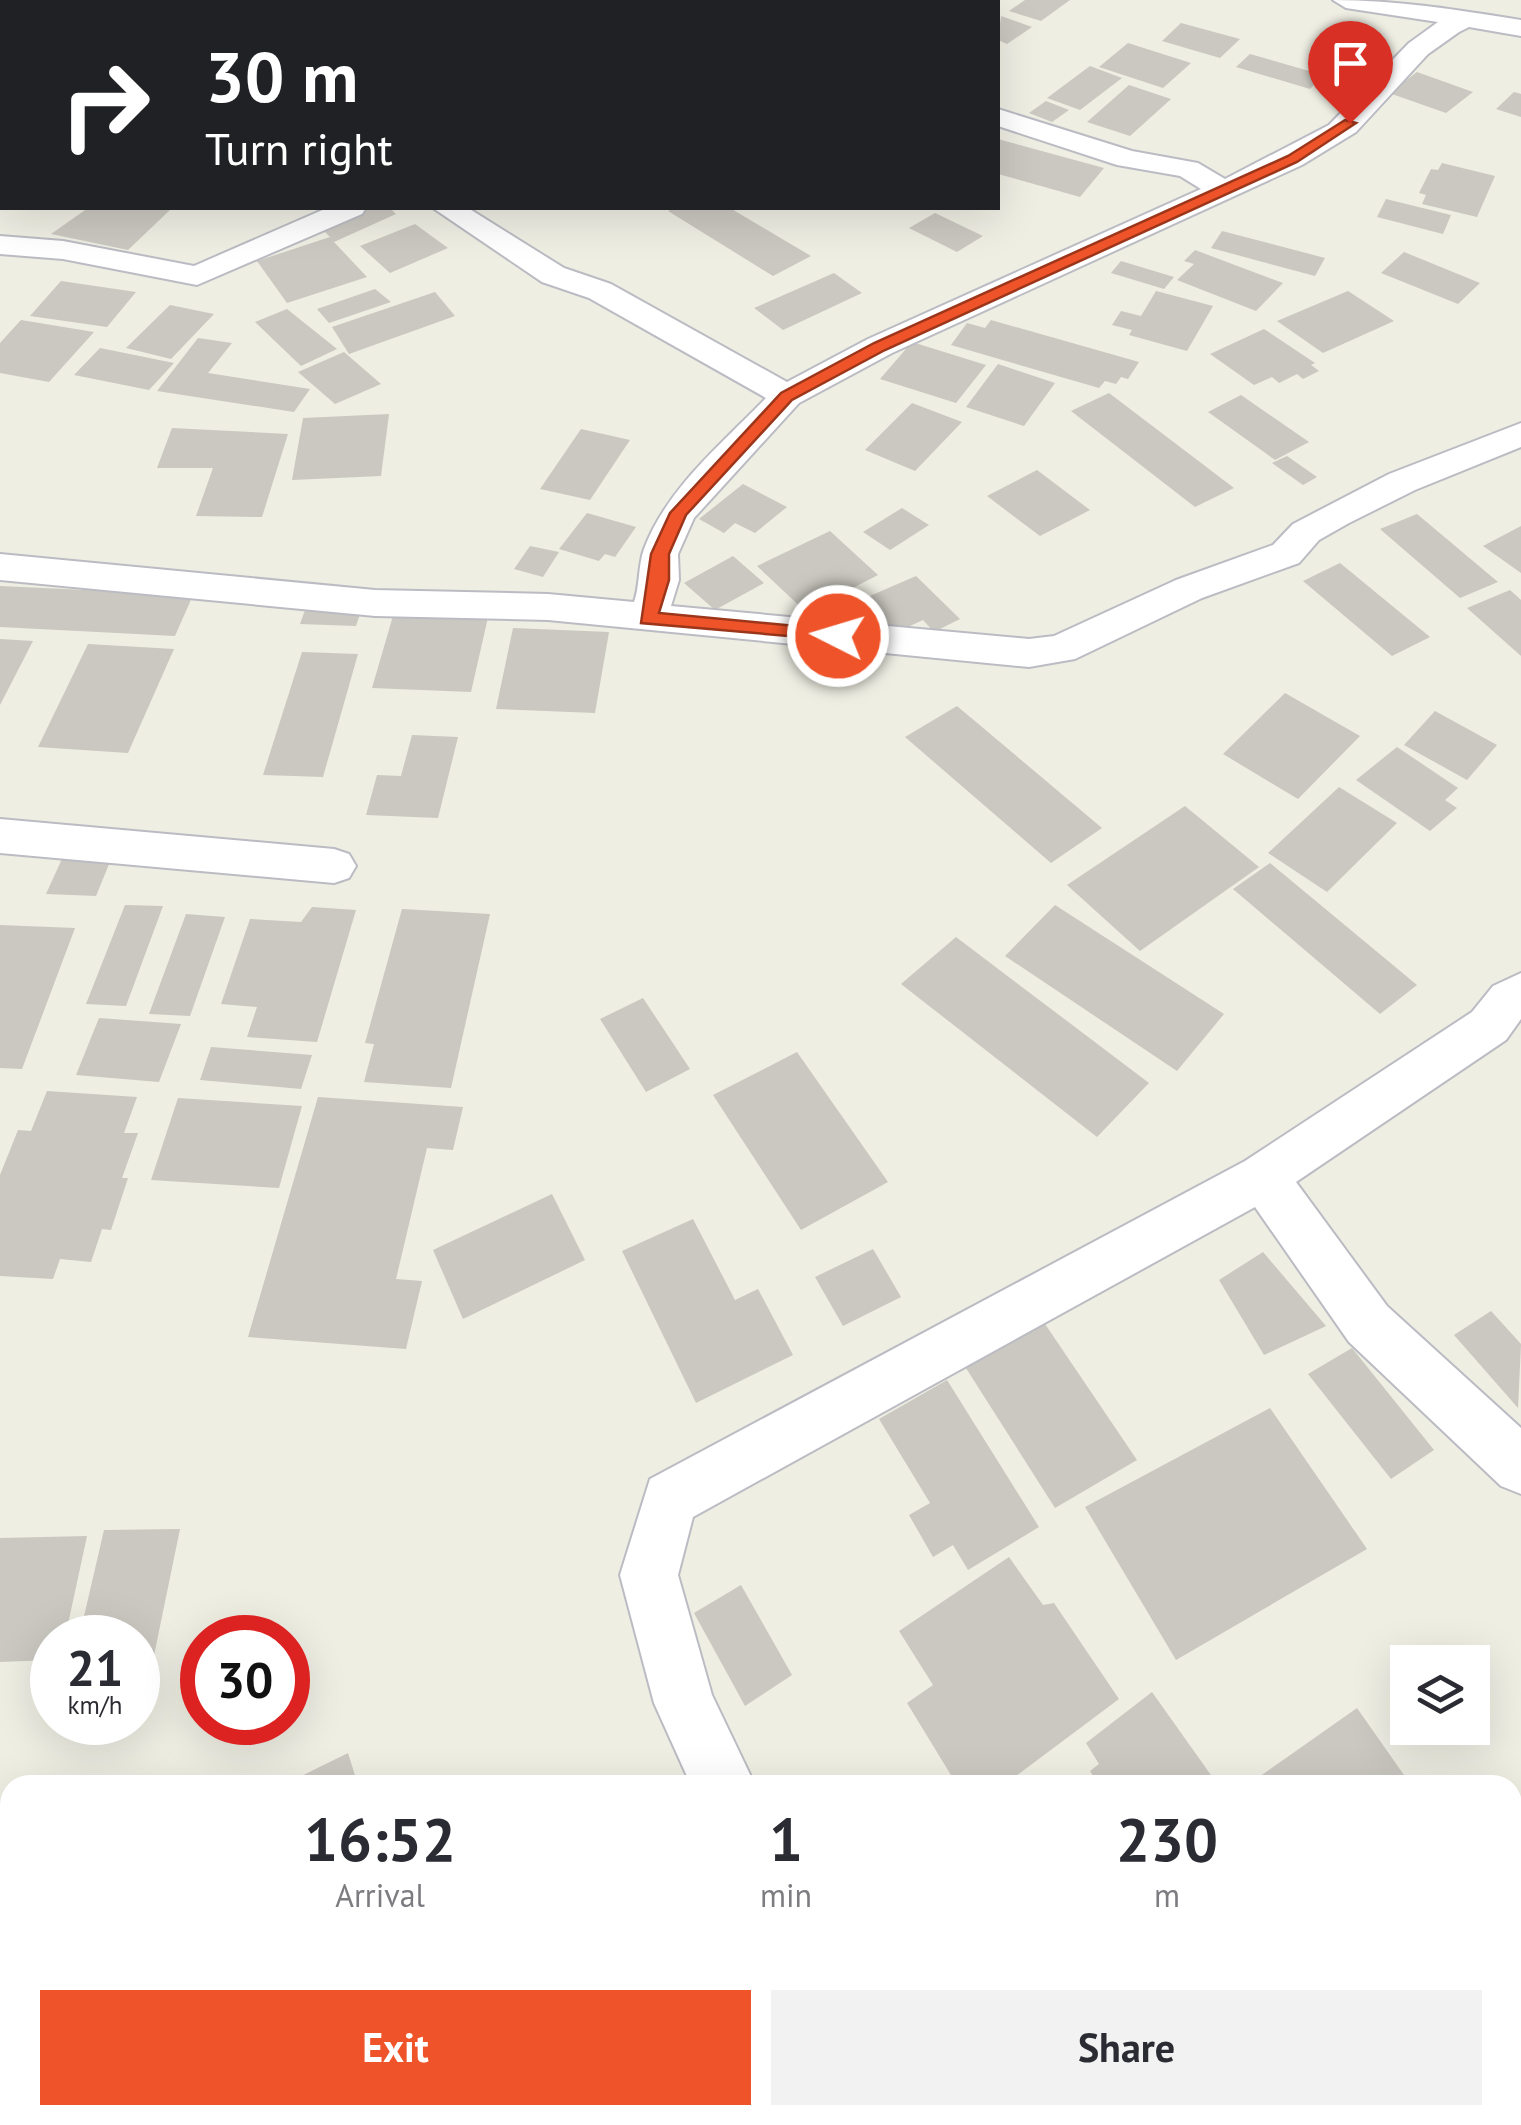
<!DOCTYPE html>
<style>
:root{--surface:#fff;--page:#f2f2f3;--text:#2b2b33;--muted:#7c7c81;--accent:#ef5329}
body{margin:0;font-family:"PT Sans",sans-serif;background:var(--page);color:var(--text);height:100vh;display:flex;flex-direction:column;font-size:38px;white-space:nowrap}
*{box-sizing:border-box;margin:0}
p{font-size:32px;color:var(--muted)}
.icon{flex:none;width:55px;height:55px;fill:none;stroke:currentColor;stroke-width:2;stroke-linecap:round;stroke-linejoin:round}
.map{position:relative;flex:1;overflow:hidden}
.panel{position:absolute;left:0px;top:1775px;width:1522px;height:350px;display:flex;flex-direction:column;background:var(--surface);border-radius:30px 30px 0 0;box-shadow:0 10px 40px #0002}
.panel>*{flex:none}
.guide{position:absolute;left:0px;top:0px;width:1000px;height:210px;box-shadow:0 10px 40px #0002;background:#202124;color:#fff;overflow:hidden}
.fabs{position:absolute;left:1390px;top:1645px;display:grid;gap:20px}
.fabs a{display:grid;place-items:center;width:100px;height:100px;border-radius:0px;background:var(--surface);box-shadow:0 10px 40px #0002;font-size:50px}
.speed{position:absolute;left:30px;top:1615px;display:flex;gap:20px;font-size:50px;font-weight:700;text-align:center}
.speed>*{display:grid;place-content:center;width:130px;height:130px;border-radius:50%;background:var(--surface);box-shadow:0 10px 40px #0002;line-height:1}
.speed small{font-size:25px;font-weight:400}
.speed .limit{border:15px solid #d22;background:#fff;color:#111}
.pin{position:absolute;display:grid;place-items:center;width:85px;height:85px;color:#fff;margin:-102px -42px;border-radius:50% 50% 50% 0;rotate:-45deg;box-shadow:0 0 10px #0007}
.pin .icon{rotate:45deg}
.me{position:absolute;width:110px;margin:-55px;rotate:275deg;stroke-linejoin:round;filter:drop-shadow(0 0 8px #0008)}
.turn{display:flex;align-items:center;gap:35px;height:210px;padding:0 40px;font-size:45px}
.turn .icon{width:130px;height:130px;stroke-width:2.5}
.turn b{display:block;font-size:70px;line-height:85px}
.eta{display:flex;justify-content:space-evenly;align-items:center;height:170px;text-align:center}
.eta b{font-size:60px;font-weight:700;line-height:70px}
.primary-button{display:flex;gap:20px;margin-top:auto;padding:20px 40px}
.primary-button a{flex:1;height:115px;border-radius:0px;background:var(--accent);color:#fff;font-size:40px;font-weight:700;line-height:115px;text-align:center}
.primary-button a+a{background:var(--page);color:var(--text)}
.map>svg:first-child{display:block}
</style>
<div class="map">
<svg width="1521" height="2125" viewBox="0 0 1521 2125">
<rect width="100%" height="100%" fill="#efeee3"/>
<!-- building -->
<g fill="#cac8c0">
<path d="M 1025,0 L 1070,0 L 1041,21 L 1009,11 Z"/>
<path d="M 1001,16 L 1032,27 L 1007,44 L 998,40 Z"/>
<path d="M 1181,23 L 1240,39 L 1220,58 L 1162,41 Z"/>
<path d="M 1128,43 L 1191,63 L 1163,88 L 1099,67 Z"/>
<path d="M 1331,47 L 1363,57 L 1350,69 L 1317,59 Z"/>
<path d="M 1250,54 L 1323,75 L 1310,89 L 1236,67 Z"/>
<path d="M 1090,66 L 1122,78 L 1080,110 L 1047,98 Z"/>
<path d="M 1417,72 L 1473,92 L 1446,113 L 1389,93 Z"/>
<path d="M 1129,85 L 1171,99 L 1130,136 L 1087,122 Z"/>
<path d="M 1514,92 L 1521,94 L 1521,117 L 1496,109 Z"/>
<path d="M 1046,101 L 1069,110 L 1052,122 L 1029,113 Z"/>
<path d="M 998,139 L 1104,168 L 1080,197 L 998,174 Z"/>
<path d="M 1442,163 L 1495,176 L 1477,217 L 1422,204 L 1426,195 L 1419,193 L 1431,169 L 1438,170 Z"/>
<path d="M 1386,199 L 1451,215 L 1443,234 L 1377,217 Z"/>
<path d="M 88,208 L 172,208 L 128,250 L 51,234 Z"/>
<path d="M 370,208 L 390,208 L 396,214 L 334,242 L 367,277 L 287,303 L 257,261 L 330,237 L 322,229 Z"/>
<path d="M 675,208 L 730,208 L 811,256 L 773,276 L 668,211 Z"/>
<path d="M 935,213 L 983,236 L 957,252 L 909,228 Z"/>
<path d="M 415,224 L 448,248 L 390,273 L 360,246 Z"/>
<path d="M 1222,231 L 1325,258 L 1315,276 L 1211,248 Z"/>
<path d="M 1195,250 L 1283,283 L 1256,311 L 1177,280 L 1194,264 L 1184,261 Z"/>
<path d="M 1404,252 L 1480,283 L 1458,304 L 1381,273 Z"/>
<path d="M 1121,261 L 1174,277 L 1164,289 L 1111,273 Z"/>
<path d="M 834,273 L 862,293 L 783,330 L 754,308 Z"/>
<path d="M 61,281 L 136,292 L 107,327 L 30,316 Z"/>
<path d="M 375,289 L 391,302 L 329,323 L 317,309 Z"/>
<path d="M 1156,291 L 1213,306 L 1187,351 L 1129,335 L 1132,330 L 1112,325 L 1121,311 L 1141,316 Z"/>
<path d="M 1348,291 L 1394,321 L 1323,353 L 1277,321 Z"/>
<path d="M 435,292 L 455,316 L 349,354 L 332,327 Z"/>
<path d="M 170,305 L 214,314 L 171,359 L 126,348 Z"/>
<path d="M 287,309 L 337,349 L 301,366 L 255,322 Z"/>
<path d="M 21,320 L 94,332 L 49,382 L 0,373 L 0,343 Z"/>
<path d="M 991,320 L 1139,362 L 1128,379 L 1121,377 L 1116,384 L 1105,381 L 1099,388 L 951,345 L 967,323 L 985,328 Z"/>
<path d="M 1264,329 L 1315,363 L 1311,365 L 1319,371 L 1303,379 L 1297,374 L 1279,383 L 1272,377 L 1254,385 L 1210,354 Z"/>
<path d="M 198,338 L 232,343 L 208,373 L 310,389 L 294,412 L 157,391 Z"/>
<path d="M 912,342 L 986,365 L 956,403 L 880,379 Z"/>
<path d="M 100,348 L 174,363 L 149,390 L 74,375 Z"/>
<path d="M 344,352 L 381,384 L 335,404 L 298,372 Z"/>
<path d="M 998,364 L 1055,383 L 1024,426 L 966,407 Z"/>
<path d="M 1109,393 L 1234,488 L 1195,507 L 1071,411 Z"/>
<path d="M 1241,395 L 1309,442 L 1275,460 L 1208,412 Z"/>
<path d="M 912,403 L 962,422 L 915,471 L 865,450 Z"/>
<path d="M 389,414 L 381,476 L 292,480 L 303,418 Z"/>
<path d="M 172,428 L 288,434 L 262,517 L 196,516 L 213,468 L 157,468 Z"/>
<path d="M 581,429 L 630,440 L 590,500 L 540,489 Z"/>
<path d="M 1287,456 L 1317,477 L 1303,485 L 1272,463 Z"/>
<path d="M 1037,470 L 1090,510 L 1040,536 L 987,496 Z"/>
<path d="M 743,484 L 787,507 L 755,533 L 735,523 L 724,533 L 699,519 Z"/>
<path d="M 902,508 L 929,525 L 890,550 L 863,532 Z"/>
<path d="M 587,513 L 636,527 L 615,557 L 605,554 L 599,561 L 559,549 Z"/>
<path d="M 1417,514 L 1498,582 L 1460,598 L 1380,529 Z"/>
<path d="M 1521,526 L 1521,573 L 1483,546 Z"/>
<path d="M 830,531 L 878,575 L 806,612 L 757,566 Z"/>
<path d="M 530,546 L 559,552 L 543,577 L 514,569 Z"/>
<path d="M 733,556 L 764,583 L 715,610 L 684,583 Z"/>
<path d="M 1340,563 L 1430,637 L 1392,656 L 1303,581 Z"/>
<path d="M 916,576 L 960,619 L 934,632 L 923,620 L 888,636 L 856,602 Z"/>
<path d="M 0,586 L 193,595 L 175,636 L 0,627 Z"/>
<path d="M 1510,590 L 1521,600 L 1521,656 L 1467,608 Z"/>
<path d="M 309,599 L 364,602 L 356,626 L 300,624 Z"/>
<path d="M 395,609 L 489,613 L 471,692 L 372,688 Z"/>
<path d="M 513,628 L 609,632 L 595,713 L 496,709 Z"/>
<path d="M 0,639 L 33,641 L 0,705 Z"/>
<path d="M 88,644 L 174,649 L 128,753 L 38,747 Z"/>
<path d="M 302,652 L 358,654 L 323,777 L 263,775 Z"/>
<path d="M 1285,693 L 1360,736 L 1298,799 L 1223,754 Z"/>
<path d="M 957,706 L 1102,828 L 1051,863 L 905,737 Z"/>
<path d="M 1435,711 L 1497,745 L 1467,780 L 1404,745 Z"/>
<path d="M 412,735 L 458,737 L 438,818 L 366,815 L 377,775 L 401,776 Z"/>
<path d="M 1397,747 L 1458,788 L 1445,800 L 1457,808 L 1430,831 L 1356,780 Z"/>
<path d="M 1339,787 L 1397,823 L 1327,892 L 1268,853 Z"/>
<path d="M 1185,806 L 1259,867 L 1140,951 L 1067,885 Z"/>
<path d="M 66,850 L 114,852 L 96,896 L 46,894 Z"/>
<path d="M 1270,863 L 1417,985 L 1380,1014 L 1233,889 Z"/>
<path d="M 125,905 L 163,906 L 126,1006 L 86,1004 Z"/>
<path d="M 1055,905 L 1224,1014 L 1177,1071 L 1005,956 Z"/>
<path d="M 312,907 L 356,910 L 317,1042 L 247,1037 L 257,1007 L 221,1004 L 250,919 L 301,922 Z"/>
<path d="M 402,909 L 490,914 L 451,1088 L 364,1082 L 374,1044 L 365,1043 Z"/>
<path d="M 186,914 L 225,917 L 190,1016 L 149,1014 Z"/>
<path d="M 0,925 L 75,928 L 22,1069 L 0,1068 Z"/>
<path d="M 956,937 L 1149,1083 L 1097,1137 L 901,984 Z"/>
<path d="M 643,998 L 690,1069 L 646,1092 L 600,1019 Z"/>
<path d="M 99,1018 L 181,1024 L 159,1082 L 76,1075 Z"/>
<path d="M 211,1047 L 312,1055 L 301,1089 L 200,1080 Z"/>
<path d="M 797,1052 L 888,1182 L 801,1230 L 713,1095 Z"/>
<path d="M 47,1091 L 137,1097 L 124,1133 L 138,1133 L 122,1178 L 128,1178 L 111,1230 L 102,1229 L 91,1262 L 60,1259 L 53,1279 L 0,1276 L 0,1175 L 18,1130 L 31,1131 Z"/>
<path d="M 318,1097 L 463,1107 L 453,1150 L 427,1148 L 396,1279 L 422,1281 L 406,1349 L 248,1337 Z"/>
<path d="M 178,1098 L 302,1106 L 279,1188 L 151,1180 Z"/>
<path d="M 552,1194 L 585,1260 L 463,1319 L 433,1250 Z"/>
<path d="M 693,1219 L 735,1300 L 758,1289 L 793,1355 L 696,1403 L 622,1251 Z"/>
<path d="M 873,1249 L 901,1297 L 843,1326 L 815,1277 Z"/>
<path d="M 1263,1252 L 1326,1326 L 1264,1355 L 1219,1280 Z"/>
<path d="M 1491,1311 L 1521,1344 L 1518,1408 L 1454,1335 Z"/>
<path d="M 1043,1321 L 1137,1460 L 1055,1508 L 964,1365 Z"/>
<path d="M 1352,1348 L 1434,1450 L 1391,1479 L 1308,1374 Z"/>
<path d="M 947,1380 L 1039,1527 L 968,1570 L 953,1545 L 933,1557 L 909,1515 L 930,1503 L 879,1419 Z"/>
<path d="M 1270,1408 L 1367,1549 L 1176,1660 L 1085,1507 Z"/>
<path d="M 180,1529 L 151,1670 L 138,1670 L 138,1638 L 79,1638 L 104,1530 Z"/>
<path d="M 87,1536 L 65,1638 L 52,1638 L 52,1660 L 0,1662 L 0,1538 Z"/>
<path d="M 1009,1557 L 1043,1605 L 1054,1603 L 1119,1699 L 1004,1785 L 957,1785 L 907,1703 L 933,1685 L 899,1631 Z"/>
<path d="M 741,1585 L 792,1675 L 745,1706 L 694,1613 Z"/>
<path d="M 1152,1692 L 1218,1785 L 1099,1785 L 1090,1771 L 1099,1764 L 1086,1743 Z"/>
<path d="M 1357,1708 L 1411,1785 L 1264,1785 L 1259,1777 Z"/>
<path d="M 348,1753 L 358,1785 L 283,1785 Z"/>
<path d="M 1521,1948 L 1521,2103 L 1515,2108 L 1512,1954 Z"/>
<path d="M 309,2115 L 511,2115 L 495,2125 L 312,2125 Z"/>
</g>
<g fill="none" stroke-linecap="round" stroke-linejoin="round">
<defs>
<g id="street">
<path d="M 1333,0 C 1398,0 1458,10 1521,20 L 1521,36 L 1469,27 L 1459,32 L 1428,54 L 1356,132 L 1302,165 L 892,353 L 799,403 L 694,518 L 678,554 L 679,580 L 671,606 L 1029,639 L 1054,636 L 1176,580 L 1273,545 L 1293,524 L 1389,474 L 1521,423 L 1521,447 L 1415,490 L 1349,523 L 1319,540 L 1299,563 L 1202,598 L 1075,659 L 1029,667 L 548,620 L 375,616 L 0,580 L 0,554 L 375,590 L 548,594 L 634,602 C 640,585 638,565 644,549 C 667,488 722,444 766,398 L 589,298 L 542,282 L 433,208 L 468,208 L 564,268 L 611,284 L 787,382 L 868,339 L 1201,189 L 1180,176 L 1117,165 L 998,126 L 998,109 L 1132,151 L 1198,163 L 1225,179 L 1329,125 L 1409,43 L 1438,22 L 1346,8 Z"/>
<rect x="0" y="8" width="2" height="16"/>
<path d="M 327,208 L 366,208 L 362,214 L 197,285 L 63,259 L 0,254 L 0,236 L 63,241 L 194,266 Z"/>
<path d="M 0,819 L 334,849 L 349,854 L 356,866 L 349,878 L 334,883 L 0,853 Z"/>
<path d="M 1521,973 L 1521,1019 L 1506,1040 L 1296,1182 L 1387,1306 L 1521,1428 L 1521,1494 L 1501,1486 L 1349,1342 L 1255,1207 L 693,1517 L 678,1575 L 712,1695 L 755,1785 L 691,1785 L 654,1703 L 620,1575 L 650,1479 L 1245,1161 L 1472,1012 L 1493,986 Z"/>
<path d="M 914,2115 L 987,2115 L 991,2125 L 918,2125 Z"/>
</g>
</defs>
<!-- street casing -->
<use href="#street" stroke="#bbbcc3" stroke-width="4"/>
<!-- street -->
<use href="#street" fill="#fff" fill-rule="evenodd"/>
</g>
<!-- route -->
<path fill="#ef5329" stroke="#9b361b" stroke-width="2.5" d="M 1345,120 L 1356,123 L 1297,162 L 885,350 L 792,400 L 686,515 L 669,554 L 669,580 L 659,613 L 838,630 L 845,631 L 845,641 L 641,623 L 651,554 L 670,513 L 781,393 L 874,343 L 1288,156 Z"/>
</svg>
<div class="fabs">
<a><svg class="icon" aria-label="layers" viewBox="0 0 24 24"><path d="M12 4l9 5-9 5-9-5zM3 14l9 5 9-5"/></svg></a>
</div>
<div class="speed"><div>21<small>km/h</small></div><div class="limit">30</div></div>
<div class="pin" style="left:1350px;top:123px;background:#d93025"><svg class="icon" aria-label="arrive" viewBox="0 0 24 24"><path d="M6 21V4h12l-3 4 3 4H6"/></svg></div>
<svg class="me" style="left:838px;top:636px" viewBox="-20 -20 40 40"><circle r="17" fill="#ef5329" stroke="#fff" stroke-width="3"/><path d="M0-11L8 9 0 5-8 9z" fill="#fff"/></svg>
<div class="guide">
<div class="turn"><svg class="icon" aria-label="right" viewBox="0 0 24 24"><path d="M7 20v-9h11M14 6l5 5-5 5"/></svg><div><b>30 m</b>Turn right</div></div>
</div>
<section class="panel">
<div class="eta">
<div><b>16:52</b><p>Arrival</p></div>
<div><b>1</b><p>min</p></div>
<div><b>230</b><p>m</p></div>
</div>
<div class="primary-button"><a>Exit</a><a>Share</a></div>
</section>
</div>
